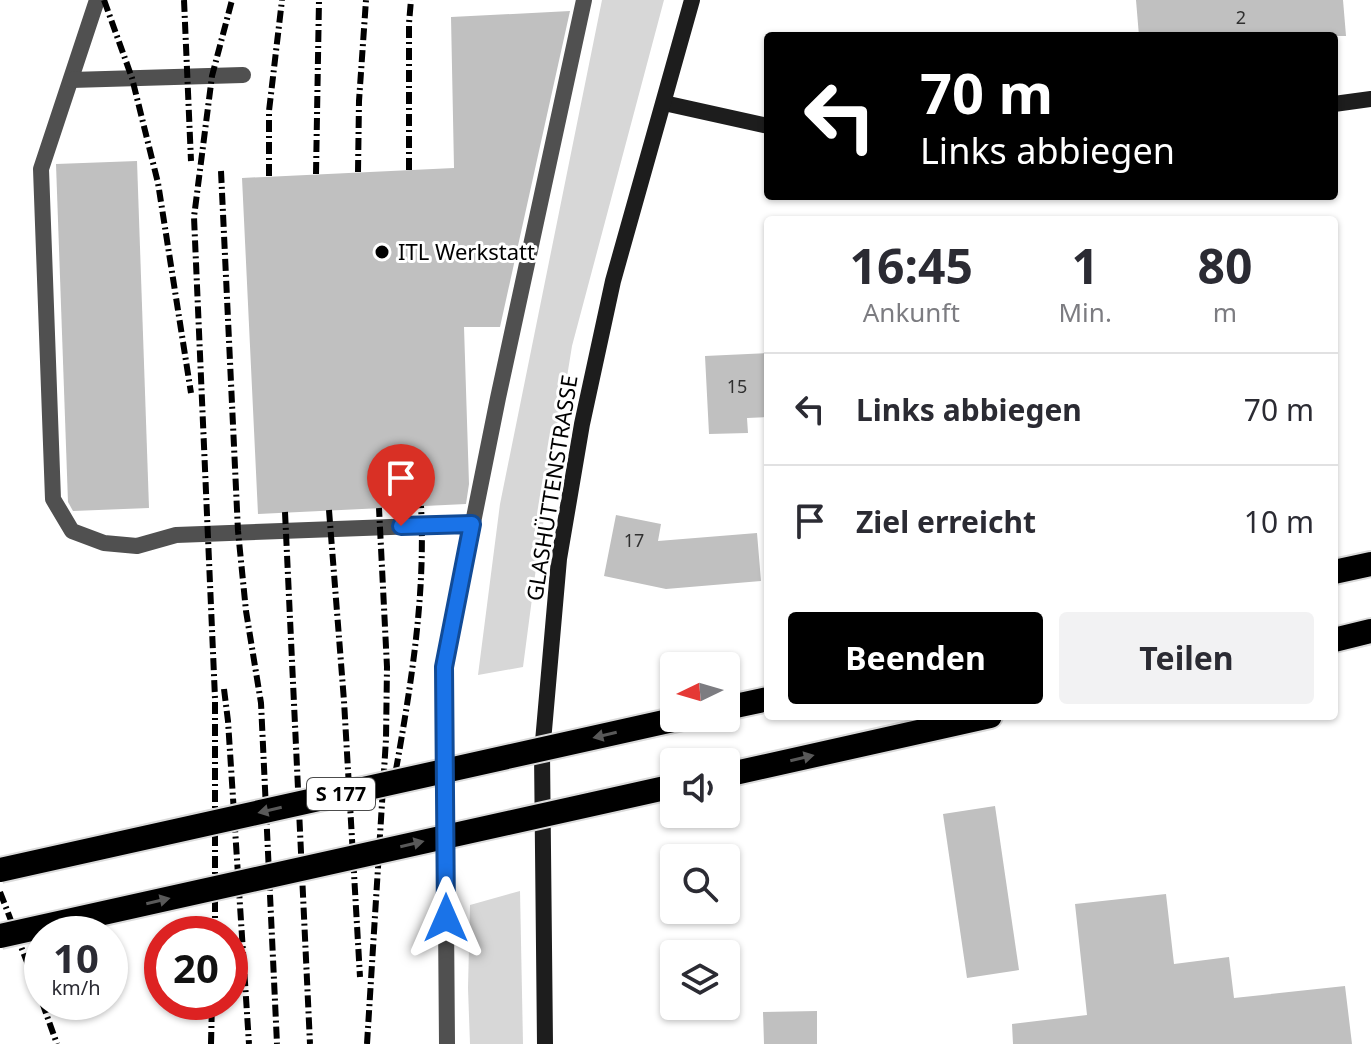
<!DOCTYPE html>
<html lang="de">
<meta charset="utf-8">
<style>
:root{--surface:#fff;--page:#f2f2f3;--text:#2b2b33;--muted:#7c7c81;--line:#e1e1e2;--accent:#000}
body{margin:0;font-family:"Noto Sans",sans-serif;background:var(--page);color:var(--text);height:100vh;display:flex;flex-direction:column;font-size:30px;white-space:nowrap}
*{box-sizing:border-box;margin:0}
p{font-size:26px;color:var(--muted)}
.icon{flex:none;width:44px;height:44px;fill:none;stroke:currentColor;stroke-width:2;stroke-linecap:round;stroke-linejoin:round}
.map{position:relative;flex:1;overflow:hidden}
.sheet{position:absolute;left:764px;top:216px;width:574px;height:504px;display:flex;flex-direction:column;background:var(--surface);border-radius:8px;box-shadow:0 2px 6px #0004}
.sheet>*{flex:none}
.hud{position:absolute;left:764px;top:32px;width:574px;height:168px;border-radius:8px;box-shadow:0 2px 6px #0004;background:#000;color:#fff;overflow:hidden}
.needle{width:52px;rotate:265deg}
.fabs{position:absolute;left:660px;top:652px;display:grid;gap:16px}
.fabs a{display:grid;place-items:center;width:80px;height:80px;border-radius:8px;background:var(--surface);box-shadow:0 2px 6px #0004;font-size:40px}
.speed{position:absolute;left:24px;top:916px;display:flex;gap:16px;font-size:40px;font-weight:700;text-align:center}
.speed>*{display:grid;place-content:center;width:104px;height:104px;border-radius:50%;background:var(--surface);box-shadow:0 2px 6px #0004;line-height:1}
.speed small{font-size:20px;font-weight:400}
.speed .limit{border:12px solid #d22;background:#fff;color:#111}
.pin{position:absolute;display:grid;place-items:center;width:68px;height:68px;color:#fff;margin:-82px -34px;border-radius:50% 50% 50% 0;rotate:-45deg;box-shadow:0 0 8px #0007}
.pin .icon{rotate:45deg}
.me{position:absolute;width:88px;margin:-44px;rotate:0deg;stroke-linejoin:round;filter:drop-shadow(0 0 6px #0008)}
.turn{display:flex;align-items:center;gap:28px;height:168px;padding:0 24px;font-size:36px}
.turn .icon{width:104px;height:104px;stroke-width:2.5}
.turn b{display:block;font-size:56px;line-height:68px}
.eta{display:flex;justify-content:space-evenly;align-items:center;height:136px;text-align:center}
.eta b{font-size:48px;font-weight:700;line-height:56px}
.cta{display:flex;gap:16px;margin-top:auto;padding:16px 24px}
.cta a{flex:1;height:92px;border-radius:8px;background:var(--accent);color:#fff;font-size:32px;font-weight:700;line-height:92px;text-align:center}
.cta a+a{background:var(--page);color:var(--text)}
ul{padding:0;list-style:none}
li{display:flex;align-items:center;gap:24px;height:112px;padding:0 24px;border-top:2px solid var(--line)}
li div{flex:1}
li b{display:block;font-size:30px}
li em{font-style:normal}
.map>svg:first-child{display:block}
</style>
<div class="map">
<svg width="1371" height="1044" viewBox="0 0 1371 1044">
<rect width="100%" height="100%" fill="#fff"/>
<!-- green -->
<g fill="#d7d7d7">
<path d="M 602,0 L 664,0 L 572,346 L 536,568 L 523,667 L 478,675 L 500,504 Z"/>
<path d="M 520,891 L 523,1044 L 470,1044 L 468,988 L 470,905 Z"/>
</g>
<!-- building -->
<g fill="#c0c0c0">
<path d="M 1136,0 L 1343,0 L 1346,36 L 1139,36 Z"/>
<path d="M 570,11 L 500,327 L 464,327 L 469,484 L 466,504 L 258,514 L 242,178 L 454,168 L 451,17 Z"/>
<path d="M 137,161 L 149,508 L 73,511 L 68,502 L 56,164 Z"/>
<path d="M 768,353 L 768,417 L 747,418 L 748,433 L 709,434 L 705,356 Z"/>
<path d="M 616,515 L 661,524 L 658,541 L 757,533 L 761,581 L 666,589 L 604,576 Z"/>
<path d="M 995,806 L 1019,970 L 967,978 L 943,814 Z"/>
<path d="M 1166,894 L 1174,964 L 1229,957 L 1234,998 L 1345,986 L 1352,1044 L 1013,1044 L 1012,1024 L 1087,1015 L 1075,904 Z"/>
<path d="M 817,1011 L 817,1044 L 764,1044 L 763,1012 Z"/>
</g>
<g fill="none" stroke-linecap="round" stroke-linejoin="round">
<defs>
<g id="highway">
<path d="M 1334,572 L 1371,564"/>
<path d="M 1334,640 L 1371,631"/>
<path d="M 726,708 L 768,699"/>
<path d="M 726,775 L 990,716"/>
</g>
</defs>
<!-- highway casing -->
<use href="#highway" stroke="#dbdbdb" stroke-width="28"/>
<!-- lane -->
<g stroke="#505050" stroke-width="16">
<path d="M 97,0 L 41,169 L 53,499 L 72,531 L 104,543 L 137,546 L 176,535 L 472,524"/>
<path d="M 71,80 L 243,75"/>
<path d="M 447,1044 L 444,667 L 498,398 L 584,0"/>
</g>
<!-- secondary -->
<g stroke="#1d1d1d" stroke-width="16">
<path d="M 664,103 L 768,126"/>
<path d="M 1334,104 L 1371,99"/>
<path d="M 545,1044 L 542,753 L 559,559 L 582,424 L 613,281 L 692,0"/>
</g>
<!-- highway -->
<use href="#highway" stroke="#000" stroke-width="24"/>
<!-- rail -->
<g stroke="#000" stroke-width="6" stroke-dasharray="12 4 2 4" stroke-linecap="butt">
<path d="M 104,0 L 132,78 L 158,183 L 191,393"/>
<path d="M 184,0 L 191,161"/>
<path d="M 409,170 L 409,23 L 411,0"/>
<path d="M 221,171 L 238,531 L 246,611 L 261,703 L 277,1044"/>
<path d="M 358,172 L 359,101 L 366,0"/>
<path d="M 316,174 L 319,0"/>
<path d="M 269,176 L 269,111 L 282,0"/>
<path d="M 329,510 L 344,701 L 360,977"/>
<path d="M 285,512 L 310,1044"/>
<path d="M 224,689 L 228,721 L 249,1044"/>
<path d="M 392,792 C 409,697 426,602 421,506"/>
<path d="M 0,892 L 42,1001"/>
<path d="M 215,934 L 215,698 L 194,217 L 212,76 L 232,0"/>
<path d="M 42,1002 L 57,1044"/>
<path d="M 211,1044 L 212,1002"/>
<path d="M 367,1044 L 386,739 L 387,667 L 379,508"/>
</g>
<defs>
<g id="highway-bridge">
<path d="M 0,870 L 682,718"/>
<path d="M 0,936 L 674,786"/>
</g>
</defs>
<!-- highway-bridge casing -->
<use href="#highway-bridge" stroke="#dbdbdb" stroke-width="28" stroke-linecap="butt"/>
<!-- highway-bridge -->
<use href="#highway-bridge" stroke="#000" stroke-width="24"/>
</g>
<!-- one-way arrows -->
<defs><path id="oneway-solid" d="M-6-.8H1V-3.2L6.5 0L1 3.2V.8H-6Z" transform="scale(2)"/></defs>
<g fill="#595959">
<use href="#oneway-solid" transform="translate(605 735) rotate(167)"/>
<use href="#oneway-solid" transform="translate(802 758) rotate(-13)"/>
<use href="#oneway-solid" transform="translate(270 810) rotate(167)"/>
<use href="#oneway-solid" transform="translate(412 844) rotate(-13)"/>
<use href="#oneway-solid" transform="translate(158 901) rotate(-13)"/>
</g>
<g fill="none" stroke-linecap="round" stroke-linejoin="round">
<defs>
<path id="route" d="M 401,526 L 472,524 L 444,667 L 446,918"/>
</defs>
<!-- route casing -->
<use href="#route" stroke="#114b97" stroke-width="20"/>
<!-- route -->
<use href="#route" stroke="#1a73e8" stroke-width="14"/>
</g>
<!-- markers -->
<circle fill="#000" stroke="#fff" stroke-width="3" cx="382" cy="252" r="8"/>
<g text-anchor="middle" stroke-width="6" stroke-linejoin="round" paint-order="stroke">
<!-- number labels -->
<g font-size="18" fill="#303030">
<text x="1241" y="24">2</text>
<text x="737" y="393">15</text>
<text x="634" y="547">17</text>
</g>
<!-- shield labels -->
<rect fill="#fff" stroke="#4c4c4c" stroke-width="2" x="307" y="778" width="68" height="32" rx="6"/>
<g font-size="20" font-weight="bold" fill="#000">
<text x="341" y="801">S 177</text>
</g>
<!-- poi labels -->
<g font-size="22" fill="#000" stroke="#fff" text-anchor="start">
<text x="398" y="260">ITL Werkstatt</text>
</g>
<!-- street labels -->
<g font-size="22" fill="#000" stroke="#fff">
<text transform="translate(552 488) rotate(-81)" y="8">GLASHÜTTENSTRASSE</text>
</g>
</g>
</svg>
<div class="fabs">
<a><svg class="needle" viewBox="-14 -14 28 28"><path d="M0-13l5 13h-10z" fill="#e53935"/><path d="M0 13l5-13h-10z" fill="#7c7c81"/></svg></a>
<a><svg class="icon" aria-label="sound" viewBox="0 0 24 24"><path d="M4 9h4l5-4v14l-5-4H4zM17 9q2 3 0 6"/></svg></a>
<a><svg class="icon" aria-label="search" viewBox="0 0 24 24"><circle cx="10" cy="10" r="6"/><path d="M15 15l6 6"/></svg></a>
<a><svg class="icon" aria-label="layers" viewBox="0 0 24 24"><path d="M12 4l9 5-9 5-9-5zM3 14l9 5 9-5"/></svg></a>
</div>
<div class="speed"><div>10<small>km/h</small></div><div class="limit">20</div></div>
<div class="pin" style="left:401px;top:526px;background:#d93025"><svg class="icon" aria-label="arrive" viewBox="0 0 24 24"><path d="M6 21V4h12l-3 4 3 4H6"/></svg></div>
<svg class="me" style="left:446px;top:918px" viewBox="-20 -20 40 40"><path d="M0-17L14 15 0 8-14 15z" fill="#1a73e8" stroke="#fff" stroke-width="4"/></svg>
<div class="hud">
<div class="turn"><svg class="icon" aria-label="left" viewBox="0 0 24 24"><path d="M17 20v-9H6M10 6l-5 5 5 5"/></svg><div><b>70 m</b>Links abbiegen</div></div>
</div>
<section class="sheet">
<div class="eta">
<div><b>16:45</b><p>Ankunft</p></div>
<div><b>1</b><p>Min.</p></div>
<div><b>80</b><p>m</p></div>
</div>
<ul>
<li><svg class="icon" aria-label="left" viewBox="0 0 24 24"><path d="M17 20v-9H6M10 6l-5 5 5 5"/></svg><div><b>Links abbiegen</b></div><em>70 m</em></li>
<li><svg class="icon" aria-label="arrive" viewBox="0 0 24 24"><path d="M6 21V4h12l-3 4 3 4H6"/></svg><div><b>Ziel erreicht</b></div><em>10 m</em></li>
</ul>
<div class="cta"><a>Beenden</a><a>Teilen</a></div>
</section>
</div>
